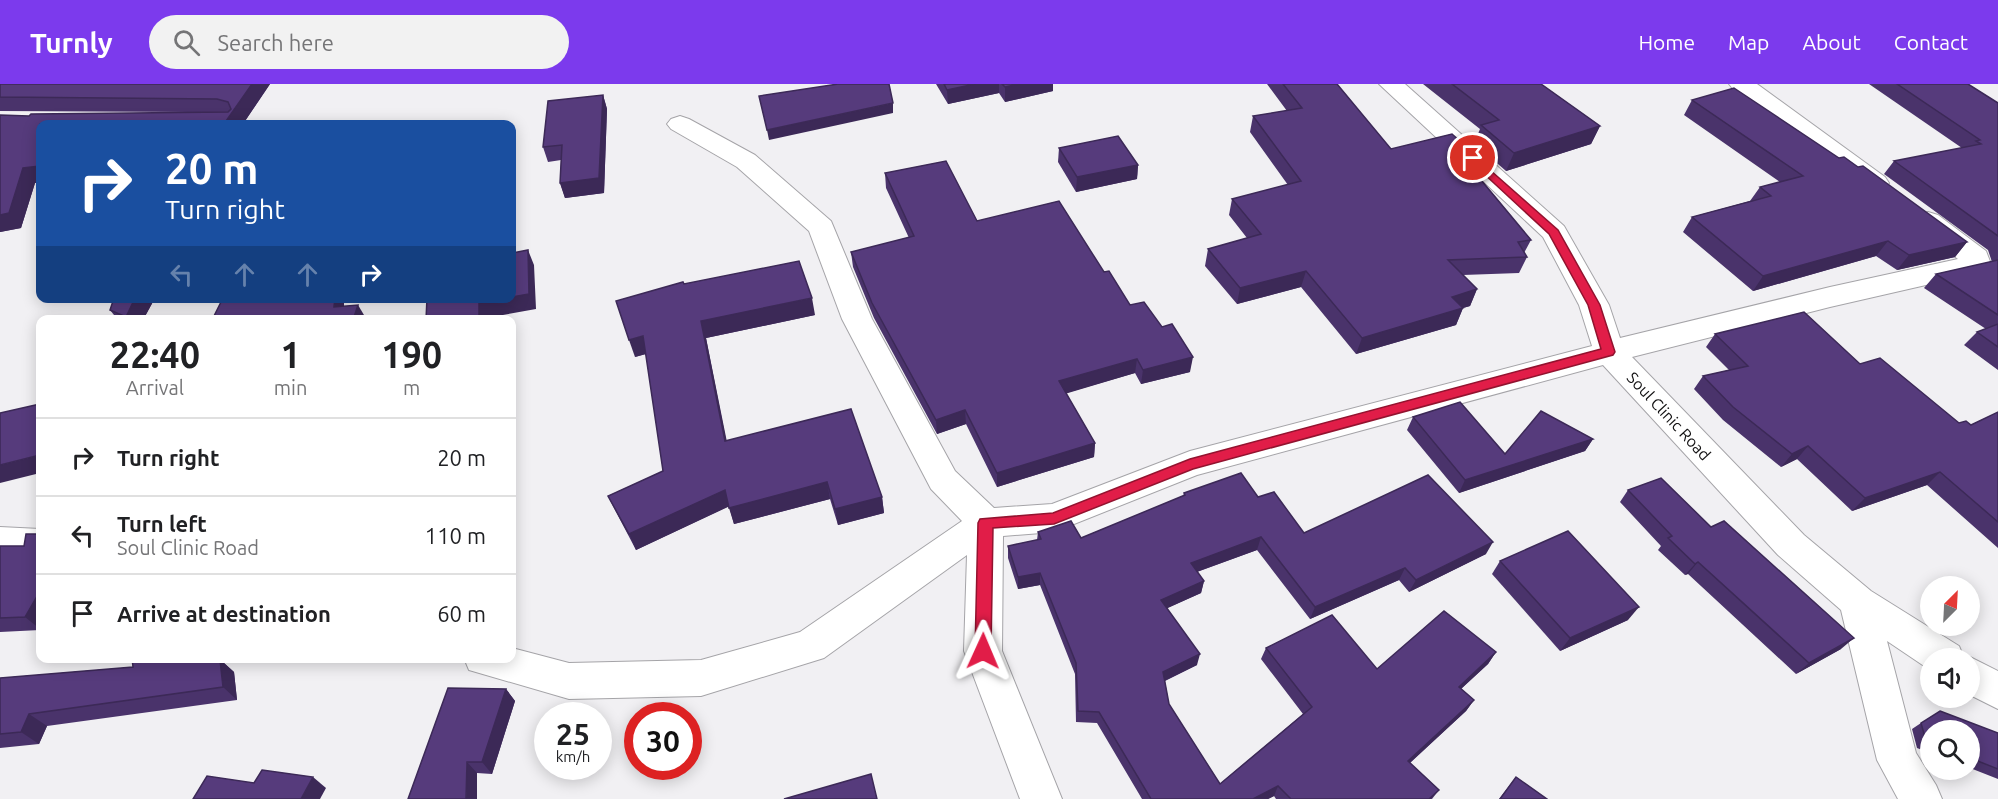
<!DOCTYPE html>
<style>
:root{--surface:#fff;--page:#f2f2f2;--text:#202124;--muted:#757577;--line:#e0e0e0;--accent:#7c3aed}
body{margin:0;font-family:Ubuntu,sans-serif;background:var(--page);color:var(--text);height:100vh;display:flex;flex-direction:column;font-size:22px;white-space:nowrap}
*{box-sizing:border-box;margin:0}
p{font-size:20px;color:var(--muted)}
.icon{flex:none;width:33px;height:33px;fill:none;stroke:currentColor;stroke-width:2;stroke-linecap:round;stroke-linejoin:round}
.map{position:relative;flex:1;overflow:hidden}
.drawer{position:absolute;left:36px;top:231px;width:480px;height:348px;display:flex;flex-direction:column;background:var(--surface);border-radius:12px;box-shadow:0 3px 15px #0003}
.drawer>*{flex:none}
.top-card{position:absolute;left:36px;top:36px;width:480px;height:183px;border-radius:12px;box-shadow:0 3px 15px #0003;background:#1a4fa0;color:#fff;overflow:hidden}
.needle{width:39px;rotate:24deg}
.buttons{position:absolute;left:1920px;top:492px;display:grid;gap:12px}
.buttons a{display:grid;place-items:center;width:60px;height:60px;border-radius:50%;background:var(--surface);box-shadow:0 3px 15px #0003;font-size:30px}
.speed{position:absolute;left:534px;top:618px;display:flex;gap:12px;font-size:30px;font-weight:700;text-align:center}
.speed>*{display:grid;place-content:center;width:78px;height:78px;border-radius:50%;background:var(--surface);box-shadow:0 3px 15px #0003;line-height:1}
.speed small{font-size:15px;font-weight:400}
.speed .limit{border:9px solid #d22;background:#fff;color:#111}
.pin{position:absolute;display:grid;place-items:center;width:51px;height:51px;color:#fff;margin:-26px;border:3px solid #fff;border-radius:50%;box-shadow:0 2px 6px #0007}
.me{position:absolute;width:66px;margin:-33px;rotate:1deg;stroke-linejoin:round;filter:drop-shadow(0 0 4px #0008)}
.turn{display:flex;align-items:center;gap:21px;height:126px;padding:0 30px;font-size:27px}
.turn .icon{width:78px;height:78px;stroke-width:2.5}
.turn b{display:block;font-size:42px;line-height:51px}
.lanes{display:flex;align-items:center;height:57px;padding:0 30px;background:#0003;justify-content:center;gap:30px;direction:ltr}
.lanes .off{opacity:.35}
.eta{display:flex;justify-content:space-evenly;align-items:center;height:102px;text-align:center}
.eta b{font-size:36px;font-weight:600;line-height:42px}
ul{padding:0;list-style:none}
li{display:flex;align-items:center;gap:18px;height:78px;padding:0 30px;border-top:2px solid var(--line)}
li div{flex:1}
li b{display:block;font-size:22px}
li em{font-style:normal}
header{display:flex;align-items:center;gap:36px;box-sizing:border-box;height:84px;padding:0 30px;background:var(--accent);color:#fff}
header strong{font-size:28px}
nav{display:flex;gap:33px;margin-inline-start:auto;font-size:21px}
.search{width:420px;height:54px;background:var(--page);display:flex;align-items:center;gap:15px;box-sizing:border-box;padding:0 21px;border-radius:33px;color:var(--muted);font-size:22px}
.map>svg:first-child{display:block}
</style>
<header>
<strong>Turnly</strong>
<div class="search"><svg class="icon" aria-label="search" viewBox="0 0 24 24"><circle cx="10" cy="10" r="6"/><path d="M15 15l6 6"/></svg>Search here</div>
<nav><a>Home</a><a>Map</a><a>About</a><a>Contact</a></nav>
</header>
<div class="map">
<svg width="1998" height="715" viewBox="0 0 1998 715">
<rect width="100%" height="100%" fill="#f1f0f3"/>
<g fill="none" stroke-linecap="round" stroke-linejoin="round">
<defs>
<g id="minor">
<path d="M 1379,0 L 1405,0 L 1564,142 L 1609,221 L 1620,254 L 1830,203 L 1958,175 L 1918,143 L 1914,137 L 1918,131 L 1928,128 L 1938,131 L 1986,167 L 1991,180 L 1987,187 L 1830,223 L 1632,273 L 1804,451 L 1871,507 L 1959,562 L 1964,574 L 1930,574 L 1930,586 L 1887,557 L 1916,669 L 1936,701 L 1942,715 L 1898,715 L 1877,676 L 1841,526 L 1778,471 L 1603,281 L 1197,391 L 1054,448 L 1003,452 L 1002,567 L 1062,715 L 1020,715 L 964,567 L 967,471 L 824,574 L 701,612 L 569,615 L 469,586 L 464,574 L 512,574 L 512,564 L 569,579 L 701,576 L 800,548 L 962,437 L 931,405 L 842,235 L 809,147 L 737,83 L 671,45 L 667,40 L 671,35 L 680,32 L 689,35 L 755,71 L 831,137 L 872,235 L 955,387 L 994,424 L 1052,420 L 1190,367 L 1592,262 L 1579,221 L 1543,153 Z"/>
<path d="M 1729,0 L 1757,0 L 1885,93 L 1889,99 L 1885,105 L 1876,107 L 1867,105 L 1733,5 Z"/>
<path d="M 0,443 L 40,445 L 40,473 L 0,473 Z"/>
<path d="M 1970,573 L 1998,587 L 1998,625 L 1970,611 L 1970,574 L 1967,574 Z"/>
</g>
</defs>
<!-- minor casing -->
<use href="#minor" stroke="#a5a4a8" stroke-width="2"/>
<!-- minor -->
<use href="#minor" fill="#fff" fill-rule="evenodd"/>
</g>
<!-- wall -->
<g fill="#4a336b">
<path d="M 0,0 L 270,0 L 243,40 L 40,40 L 40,98 L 35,99 L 21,144 L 0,148 L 0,31 L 29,32 L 187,28 L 0,27 Z"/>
<path d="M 936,0 L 1053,0 L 1053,7 L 1005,18 L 999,9 L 948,20 Z"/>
<path d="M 1267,0 L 1337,0 L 1391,65 L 1479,93 L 1531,156 L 1524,169 L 1527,173 L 1519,189 L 1463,191 L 1477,205 L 1470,222 L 1463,224 L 1456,241 L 1356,270 L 1301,203 L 1237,220 L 1205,182 L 1208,165 L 1247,154 L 1229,131 L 1232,115 L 1288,101 L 1250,48 L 1253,32 L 1287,27 Z"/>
<path d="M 1423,0 L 1541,0 L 1600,42 L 1591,60 L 1506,87 L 1474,59 L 1480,45 Z"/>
<path d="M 1869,0 L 1968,0 L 1998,19 L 1998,286 L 1964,261 L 1977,248 L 1986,245 L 1924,204 L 1936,190 L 1992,178 L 1988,166 L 1884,90 L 1894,77 L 1962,64 Z"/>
<path d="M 603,11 L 607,25 L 604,109 L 565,114 L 560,99 L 561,76 L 548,78 L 543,63 Z"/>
<path d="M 1692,16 L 1967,158 L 1955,173 L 1897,186 L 1876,172 L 1753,207 L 1683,148 L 1692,133 L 1750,117 L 1760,103 L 1780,98 L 1684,31 Z"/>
<path d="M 1059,64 L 1138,81 L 1137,95 L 1076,108 L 1058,78 Z"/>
<path d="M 885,89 L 977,137 L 1104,188 L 1130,221 L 1190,288 L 1141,300 L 1135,289 L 1066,309 L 1095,359 L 1094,373 L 997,403 L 966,340 L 937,350 L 874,234 L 853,183 L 851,168 L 909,154 L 886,104 Z"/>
<path d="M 684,200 L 815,231 L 706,254 L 726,356 L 882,413 L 884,429 L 838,441 L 830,415 L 734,440 L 729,422 L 636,466 L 616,428 L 608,412 L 663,387 L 646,270 L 635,273 Z"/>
<path d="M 114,214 L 155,214 L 143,236 L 118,236 L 110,226 Z"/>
<path d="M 1715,250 L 1860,280 L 1959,339 L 1971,341 L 1998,328 L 1998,464 L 1927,401 L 1852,427 L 1797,375 L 1781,383 L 1723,336 L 1694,305 L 1703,292 L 1729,286 L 1706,263 Z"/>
<path d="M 1413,333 L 1505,370 L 1593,355 L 1585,367 L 1459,409 L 1407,346 Z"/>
<path d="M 1628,406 L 1711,443 L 1841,565 L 1796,590 L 1688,490 L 1685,491 L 1658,466 L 1661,462 L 1620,418 Z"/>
<path d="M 1184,409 L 1258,413 L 1304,449 L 1486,470 L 1409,508 L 1399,496 L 1310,535 L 1257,466 L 1197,488 L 1204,497 L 1201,509 L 1167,524 L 1197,581 L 1165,597 L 1169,620 L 1220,700 L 1303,630 L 1261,575 L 1266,564 L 1377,585 L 1496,568 L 1488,580 L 1461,605 L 1474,616 L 1466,627 L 1410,679 L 1439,706 L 1432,715 L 1276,715 L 1274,712 L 1268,715 L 1142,715 L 1097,639 L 1076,638 L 1075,590 L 1040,501 L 1018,505 L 1008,474 L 1008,462 L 1037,456 L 1038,448 L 1081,454 L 1183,412 Z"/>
<path d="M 40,450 L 40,546 L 0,548 L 0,462 L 24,462 Z"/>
<path d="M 1500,477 L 1628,536 L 1560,567 L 1492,490 Z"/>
<path d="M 224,579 L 234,588 L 237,616 L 47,642 L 39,660 L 0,664 L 0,594 L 133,583 Z"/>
<path d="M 448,604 L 506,605 L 515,617 L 492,690 L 477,689 L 477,715 Z"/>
<path d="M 1921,639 L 1998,649 L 1998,695 L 1970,684 L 1970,646 L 1930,646 L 1930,669 L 1917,664 L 1912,645 Z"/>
<path d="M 1516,693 L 1547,715 L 1499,715 Z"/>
</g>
<!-- shaded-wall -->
<g fill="#3c2957">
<path d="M 252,0 L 270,0 L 243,40 L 224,40 Z"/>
<path d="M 975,0 L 999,0 L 999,9 L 948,20 L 947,6 Z"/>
<path d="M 1019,0 L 1053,0 L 1053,7 L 1005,18 L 1005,3 Z"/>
<path d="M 603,11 L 607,25 L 604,109 L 565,114 L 560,99 Z"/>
<path d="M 893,19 L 893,29 L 769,56 L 767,46 Z"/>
<path d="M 1600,42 L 1591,60 L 1506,87 L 1514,69 Z"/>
<path d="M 1485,79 L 1478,96 L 1471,84 Z"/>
<path d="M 1138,81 L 1137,95 L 1076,108 L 1077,93 Z"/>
<path d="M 40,82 L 40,98 L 35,99 L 21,144 L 0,148 L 0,131 L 23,84 Z"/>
<path d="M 1888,157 L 1876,172 L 1753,207 L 1763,192 Z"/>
<path d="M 1967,158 L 1955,173 L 1897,186 L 1909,171 Z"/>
<path d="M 528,166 L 534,181 L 536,225 L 486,234 L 486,236 L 479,236 L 479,219 L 505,214 L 512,214 Z"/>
<path d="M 1306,187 L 1301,203 L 1237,220 L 1240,204 Z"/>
<path d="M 1477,205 L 1470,222 L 1445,229 L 1452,213 Z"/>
<path d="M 135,214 L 155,214 L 143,236 L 128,236 L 126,233 Z"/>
<path d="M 335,214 L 344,214 L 344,236 L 334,223 Z"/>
<path d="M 812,214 L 815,231 L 706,254 L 730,373 L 725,357 L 701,237 Z"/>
<path d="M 358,221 L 367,236 L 353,236 Z"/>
<path d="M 1463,224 L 1456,241 L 1356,270 L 1362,254 Z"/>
<path d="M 643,252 L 649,269 L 635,273 L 629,256 Z"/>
<path d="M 1193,273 L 1190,288 L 1141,300 L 1143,286 Z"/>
<path d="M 1137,275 L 1135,289 L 1058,312 L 1059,297 Z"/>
<path d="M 965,326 L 966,340 L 937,350 L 936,336 Z"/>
<path d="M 1593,355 L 1585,367 L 1459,409 L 1465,396 Z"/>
<path d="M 1095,359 L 1094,373 L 997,403 L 997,389 Z"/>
<path d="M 1808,362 L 1797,375 L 1781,383 L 1792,370 Z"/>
<path d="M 40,371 L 40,389 L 0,399 L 0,381 Z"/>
<path d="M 1940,388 L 1927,401 L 1852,427 L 1865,414 Z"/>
<path d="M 827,398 L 830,415 L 734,440 L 729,424 Z"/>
<path d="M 725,406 L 730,422 L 636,466 L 629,450 Z"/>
<path d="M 882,413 L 884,429 L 838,441 L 835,425 Z"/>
<path d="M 1261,453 L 1257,466 L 1188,491 L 1191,479 Z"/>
<path d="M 1493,458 L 1486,470 L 1409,508 L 1416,496 Z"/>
<path d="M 1698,478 L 1688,490 L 1685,491 L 1695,480 Z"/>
<path d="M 1405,484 L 1399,496 L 1310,535 L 1315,523 Z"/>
<path d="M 1040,489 L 1040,501 L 1018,505 L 1018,493 Z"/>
<path d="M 1204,497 L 1201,509 L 1159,528 L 1161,516 Z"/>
<path d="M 40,507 L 40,545 L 25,533 Z"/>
<path d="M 1639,523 L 1628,536 L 1560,567 L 1570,554 Z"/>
<path d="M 1854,554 L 1841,565 L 1796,590 L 1809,579 Z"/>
<path d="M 1496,568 L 1488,580 L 1451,614 L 1459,603 Z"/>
<path d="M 1200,570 L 1197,581 L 1160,599 L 1163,588 Z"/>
<path d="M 208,574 L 226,574 L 224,579 L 234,588 L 237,616 L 223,603 L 207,577 Z"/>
<path d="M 506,605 L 515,617 L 492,690 L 482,678 Z"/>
<path d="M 1474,616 L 1466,627 L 1401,687 L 1408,677 Z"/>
<path d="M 29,630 L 47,642 L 39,660 L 21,648 Z"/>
<path d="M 467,678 L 477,689 L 477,715 L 466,715 Z"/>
<path d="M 313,693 L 326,704 L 320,715 L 301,715 Z"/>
<path d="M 1278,702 L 1274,712 L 1268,715 L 1253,715 Z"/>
</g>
<!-- building -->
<g fill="#563b7c" stroke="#3c2957" stroke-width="1.5">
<path d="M 0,0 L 252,0 L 224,40 L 40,40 L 40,82 L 23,84 L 9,129 L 0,131 L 0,31 L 29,32 L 31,30 L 228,28 L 231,25 L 228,18 L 217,15 L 0,13 Z"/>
<path d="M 838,0 L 889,0 L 893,19 L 767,46 L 759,12 Z"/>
<path d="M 944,0 L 975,0 L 947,6 Z"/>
<path d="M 1002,0 L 1019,0 L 1005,3 Z"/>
<path d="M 1283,0 L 1337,0 L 1391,65 L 1452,50 L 1485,79 L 1471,84 L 1531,156 L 1518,158 L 1527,173 L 1448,176 L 1477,205 L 1452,213 L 1463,224 L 1362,254 L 1306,187 L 1240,204 L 1208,165 L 1261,150 L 1232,115 L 1301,97 L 1253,32 L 1302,24 Z"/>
<path d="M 1452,0 L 1541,0 L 1600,42 L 1514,69 L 1481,41 L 1499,36 Z"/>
<path d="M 1897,0 L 1968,0 L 1998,19 L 1998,152 L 1894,77 L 1981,60 L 1976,57 L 1980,56 Z"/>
<path d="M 1734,4 L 1839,74 L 1844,73 L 1858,83 L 1863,82 L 1967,158 L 1909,171 L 1888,157 L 1763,192 L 1692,133 L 1771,112 L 1760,103 L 1803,92 L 1692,16 Z"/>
<path d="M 603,11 L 599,94 L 560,99 L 562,61 L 543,63 L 548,17 Z"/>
<path d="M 373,39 L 373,40 L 347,40 Z"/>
<path d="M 1118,52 L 1138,81 L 1077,93 L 1059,64 Z"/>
<path d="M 946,77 L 977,137 L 1059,117 L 1104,188 L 1109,187 L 1130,221 L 1144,218 L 1162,243 L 1172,240 L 1193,273 L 1143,286 L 1137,275 L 1059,297 L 1095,359 L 997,389 L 965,326 L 936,336 L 872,219 L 851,168 L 914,152 L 885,89 Z"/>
<path d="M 528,166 L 529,210 L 512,213 L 512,169 Z"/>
<path d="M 1998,176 L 1998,231 L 1936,190 Z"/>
<path d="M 799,177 L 812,214 L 701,237 L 725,357 L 851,325 L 882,413 L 835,425 L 827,398 L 729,424 L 725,406 L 629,450 L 608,412 L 663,387 L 643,252 L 629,256 L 616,217 L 683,198 L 684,200 Z"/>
<path d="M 114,214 L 135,214 L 126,233 L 110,226 Z"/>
<path d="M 223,214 L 335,214 L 334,223 L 358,221 L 353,236 L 212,236 Z"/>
<path d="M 427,214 L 505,214 L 479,219 L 479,236 L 426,236 Z"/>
<path d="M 1804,228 L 1860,280 L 1880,274 L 1959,339 L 1966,337 L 1971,341 L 1998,328 L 1998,438 L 1940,388 L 1865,414 L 1808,362 L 1792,370 L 1733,323 L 1703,292 L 1748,282 L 1715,250 Z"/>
<path d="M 1998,240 L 1998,263 L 1977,248 Z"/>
<path d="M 1460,318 L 1505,370 L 1541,327 L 1593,355 L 1465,396 L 1413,333 Z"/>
<path d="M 40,320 L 40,371 L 0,381 L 0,329 Z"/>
<path d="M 1241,389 L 1258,413 L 1274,408 L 1304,449 L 1428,391 L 1493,458 L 1416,496 L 1405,484 L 1315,523 L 1261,453 L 1191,479 L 1204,497 L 1161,516 L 1200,570 L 1163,588 L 1169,620 L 1220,700 L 1312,623 L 1266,564 L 1332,531 L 1377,585 L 1444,527 L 1496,568 L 1459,603 L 1474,616 L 1408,677 L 1439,706 L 1429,715 L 1291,715 L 1278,702 L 1253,715 L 1151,715 L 1099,628 L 1078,627 L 1076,579 L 1040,489 L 1018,493 L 1008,462 L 1041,455 L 1038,448 L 1071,437 L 1081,454 L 1185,411 L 1184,409 Z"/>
<path d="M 1661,394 L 1711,443 L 1724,437 L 1854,554 L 1809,579 L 1698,478 L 1695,480 L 1668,454 L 1672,452 L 1628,406 Z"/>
<path d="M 1568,447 L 1639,523 L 1570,554 L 1500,477 Z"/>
<path d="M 26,450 L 40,450 L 40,507 L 25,533 L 0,534 L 0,462 L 24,462 Z"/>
<path d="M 132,574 L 208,574 L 207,577 L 220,576 L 223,603 L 29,630 L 21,648 L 0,650 L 0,594 L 133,583 Z"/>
<path d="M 448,604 L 506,605 L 482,678 L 467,678 L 466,715 L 408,715 Z"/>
<path d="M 1940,627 L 1998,649 L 1998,685 L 1970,674 L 1970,646 L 1930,646 L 1930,659 L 1926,657 L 1921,639 Z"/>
<path d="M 262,686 L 313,693 L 301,715 L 193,715 L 207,692 L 254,699 Z"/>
<path d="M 871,690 L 877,715 L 784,715 Z"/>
<path d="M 1516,693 L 1547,715 L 1500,715 Z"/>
</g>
<!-- route -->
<path fill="#e11d48" stroke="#92132f" stroke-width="1.5" d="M 1473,71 L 1558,146 L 1600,221 L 1615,268 L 1613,271 L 1193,385 L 1054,440 L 993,444 L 991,567 L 989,572 L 983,574 L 977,572 L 975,567 L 978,439 L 980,435 L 1053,429 L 1190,375 L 1601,265 L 1588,221 L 1549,150 L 1469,76 L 1469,72 Z"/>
<g text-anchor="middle" stroke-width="6" stroke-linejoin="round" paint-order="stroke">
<!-- street labels -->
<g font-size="16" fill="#121112" stroke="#fff">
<text transform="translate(1669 332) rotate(47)" y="6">Soul Clinic Road</text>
</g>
</g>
</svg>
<div class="buttons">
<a><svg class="needle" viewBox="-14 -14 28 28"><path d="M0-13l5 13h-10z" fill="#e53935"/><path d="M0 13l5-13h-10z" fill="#757577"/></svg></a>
<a><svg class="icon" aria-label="sound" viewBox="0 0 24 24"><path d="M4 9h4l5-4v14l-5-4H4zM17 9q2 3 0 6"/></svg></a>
<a><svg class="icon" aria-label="search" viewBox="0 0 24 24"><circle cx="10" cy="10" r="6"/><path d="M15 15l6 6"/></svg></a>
</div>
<div class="speed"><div>25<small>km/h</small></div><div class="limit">30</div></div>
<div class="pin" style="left:1473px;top:74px;background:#d93025"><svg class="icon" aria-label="arrive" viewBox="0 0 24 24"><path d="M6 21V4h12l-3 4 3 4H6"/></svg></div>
<svg class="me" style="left:983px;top:567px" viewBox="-20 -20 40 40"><path d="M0-17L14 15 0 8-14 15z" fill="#e11d48" stroke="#fff" stroke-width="4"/></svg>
<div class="top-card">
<div class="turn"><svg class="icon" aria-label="right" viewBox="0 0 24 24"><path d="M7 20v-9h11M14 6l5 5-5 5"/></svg><div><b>20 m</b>Turn right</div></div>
<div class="lanes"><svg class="icon off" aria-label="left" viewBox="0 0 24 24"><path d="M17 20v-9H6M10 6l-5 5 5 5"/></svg><svg class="icon off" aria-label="ahead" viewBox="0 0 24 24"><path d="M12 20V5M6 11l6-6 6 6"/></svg><svg class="icon off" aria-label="ahead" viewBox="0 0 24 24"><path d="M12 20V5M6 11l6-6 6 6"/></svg><svg class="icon" aria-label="right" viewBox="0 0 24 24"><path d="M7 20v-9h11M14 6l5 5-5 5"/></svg></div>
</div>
<section class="drawer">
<div class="eta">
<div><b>22:40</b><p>Arrival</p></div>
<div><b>1</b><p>min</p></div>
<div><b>190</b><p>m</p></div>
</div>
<ul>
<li><svg class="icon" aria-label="right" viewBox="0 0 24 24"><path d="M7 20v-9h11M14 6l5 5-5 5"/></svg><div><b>Turn right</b></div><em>20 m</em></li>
<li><svg class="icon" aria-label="left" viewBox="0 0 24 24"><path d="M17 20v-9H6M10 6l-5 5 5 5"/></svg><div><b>Turn left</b><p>Soul Clinic Road</p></div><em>110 m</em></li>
<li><svg class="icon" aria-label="arrive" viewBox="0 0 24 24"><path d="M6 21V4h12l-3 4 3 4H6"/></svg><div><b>Arrive at destination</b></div><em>60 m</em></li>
</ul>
</section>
</div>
